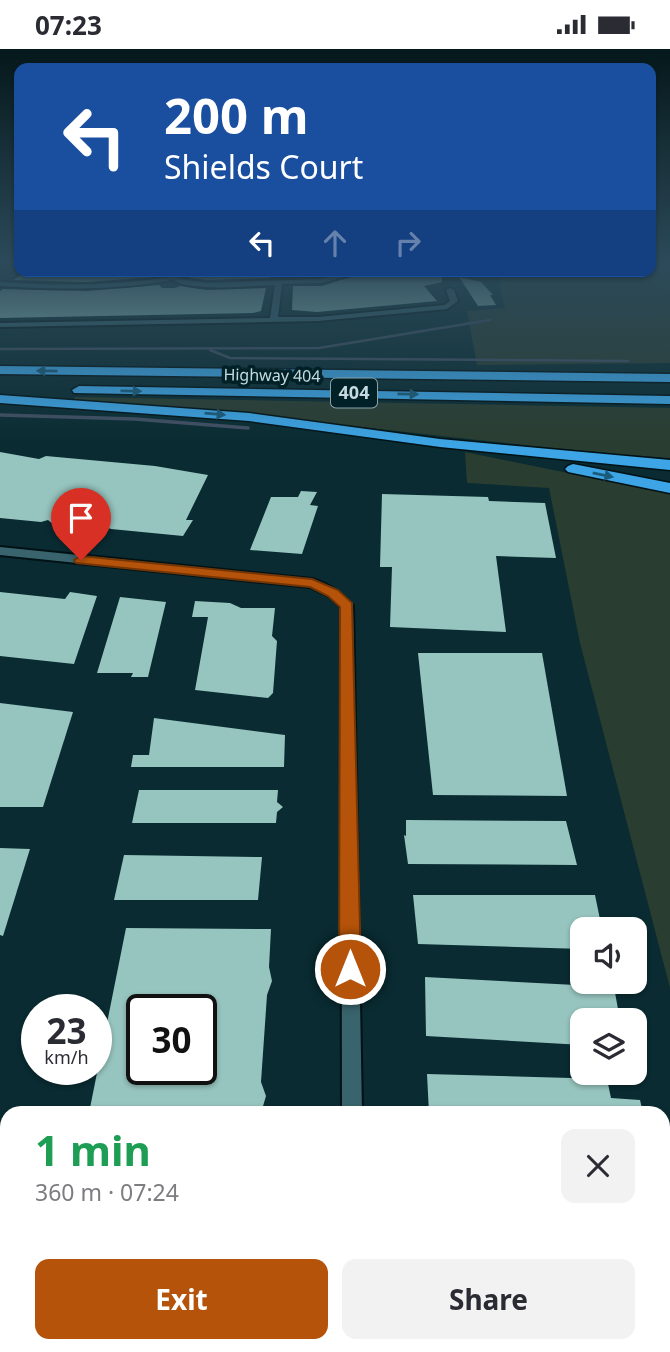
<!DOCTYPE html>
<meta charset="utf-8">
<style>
:root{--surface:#fff;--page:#f2f2f3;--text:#2b2b33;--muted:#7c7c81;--accent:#b45309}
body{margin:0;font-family:"Noto Sans",sans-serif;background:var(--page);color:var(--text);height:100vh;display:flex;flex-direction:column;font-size:26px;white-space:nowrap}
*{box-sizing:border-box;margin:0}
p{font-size:23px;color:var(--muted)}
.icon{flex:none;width:38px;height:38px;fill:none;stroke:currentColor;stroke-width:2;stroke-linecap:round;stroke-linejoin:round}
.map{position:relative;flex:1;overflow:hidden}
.details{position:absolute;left:0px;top:1057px;width:670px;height:247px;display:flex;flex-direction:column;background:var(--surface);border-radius:21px 21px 0 0;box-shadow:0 2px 5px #0004}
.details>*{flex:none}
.guide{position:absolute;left:14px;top:14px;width:642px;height:214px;border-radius:14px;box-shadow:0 2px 5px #0004;background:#1a4fa0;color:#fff;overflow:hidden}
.fabs{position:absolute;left:570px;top:868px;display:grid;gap:14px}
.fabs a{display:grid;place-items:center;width:77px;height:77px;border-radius:14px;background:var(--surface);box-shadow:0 2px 5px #0004;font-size:35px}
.speed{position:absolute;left:21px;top:945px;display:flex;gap:14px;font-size:35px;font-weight:700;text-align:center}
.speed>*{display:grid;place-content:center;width:91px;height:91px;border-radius:50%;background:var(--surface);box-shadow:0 2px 5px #0004;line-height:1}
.speed small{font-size:18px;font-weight:400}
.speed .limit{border:4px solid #111;border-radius:10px;background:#fff;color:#111}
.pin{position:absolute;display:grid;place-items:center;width:60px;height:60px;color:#fff;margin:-72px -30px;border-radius:50% 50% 50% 0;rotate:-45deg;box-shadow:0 0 7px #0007}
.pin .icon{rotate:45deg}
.me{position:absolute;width:77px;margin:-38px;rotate:0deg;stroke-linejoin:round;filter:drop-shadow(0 0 5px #0008)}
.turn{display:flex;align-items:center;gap:24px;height:147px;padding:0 35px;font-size:32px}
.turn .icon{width:91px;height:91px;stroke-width:2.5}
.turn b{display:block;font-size:49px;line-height:60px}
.lanes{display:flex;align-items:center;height:66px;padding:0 35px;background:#0003;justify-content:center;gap:35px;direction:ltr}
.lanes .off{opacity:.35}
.round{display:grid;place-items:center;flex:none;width:74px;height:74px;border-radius:14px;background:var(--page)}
.head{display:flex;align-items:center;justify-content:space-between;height:119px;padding:0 35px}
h1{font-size:42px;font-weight:700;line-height:52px;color:#1e9e55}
.primary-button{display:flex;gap:14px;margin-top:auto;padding:14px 35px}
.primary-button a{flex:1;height:80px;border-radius:14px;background:var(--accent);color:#fff;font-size:28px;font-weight:700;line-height:80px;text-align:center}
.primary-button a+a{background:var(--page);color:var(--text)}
.status{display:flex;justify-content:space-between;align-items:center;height:49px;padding:0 35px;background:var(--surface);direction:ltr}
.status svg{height:19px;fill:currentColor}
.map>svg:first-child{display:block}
</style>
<div class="status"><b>07:23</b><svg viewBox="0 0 49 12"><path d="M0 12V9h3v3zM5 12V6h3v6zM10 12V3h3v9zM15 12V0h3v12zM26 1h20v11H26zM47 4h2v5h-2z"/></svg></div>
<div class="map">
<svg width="670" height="1303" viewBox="0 0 670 1303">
<rect width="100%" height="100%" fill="#092b31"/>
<!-- green -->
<g fill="#2a3d31">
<path d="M 651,214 L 670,214 L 670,314 L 477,316 L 467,262 L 505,259 L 497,222 L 651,222 Z"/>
<path d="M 75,348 L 670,359 L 670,409 C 470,395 273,362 73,351 Z"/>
<path d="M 465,403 L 670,445 L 670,939 L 580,594 L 549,439 L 467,434 Z"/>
</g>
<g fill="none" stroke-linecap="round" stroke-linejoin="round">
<!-- stream-far1 -->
<g stroke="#424f63" stroke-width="2.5">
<path d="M 0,300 L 319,299 L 490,271"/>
<path d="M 210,301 L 230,309 L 628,312"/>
</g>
<!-- stream -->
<path stroke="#424f63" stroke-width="3.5" d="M 0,366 L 135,370 L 248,379"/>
</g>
<!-- building -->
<g fill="#96c4be" fill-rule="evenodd">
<path d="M 139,222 L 151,222 L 154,228 L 85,233 L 14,231 L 22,225 L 67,227 L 107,225 L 106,227 Z"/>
<path d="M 184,222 L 219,225 L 219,222 L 272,222 L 270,229 L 208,231 L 191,229 Z"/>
<path d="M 292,222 L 342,222 L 321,227 L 292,228 Z"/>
<path d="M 369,222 L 409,222 L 397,228 L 442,227 L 442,233 L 424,237 L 437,252 L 317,263 L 292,261 L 293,237 L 322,237 Z"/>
<path d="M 459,228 L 481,233 L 493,246 L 490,246 L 496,256 L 478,257 Z"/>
<path d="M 159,236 L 162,239 L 175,239 L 180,237 L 207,241 L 266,239 L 261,262 L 253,264 L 0,269 L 0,242 L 3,240 L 87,242 Z"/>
<path d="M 0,403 L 39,410 L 46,407 L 155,417 L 208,426 L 186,471 L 193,471 L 183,487 L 111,480 L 104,477 L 98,479 L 53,475 L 48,471 L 41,473 L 0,469 Z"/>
<path d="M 301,442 L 317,443 L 310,456 L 318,457 L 302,505 L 250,501 L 271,448 L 298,448 Z"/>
<path d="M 382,445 L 488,448 L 489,452 L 545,454 L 556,509 L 496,507 L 506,583 L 390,578 L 392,518 L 380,518 Z"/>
<path d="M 0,543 L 65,550 L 70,543 L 97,547 L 74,615 L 0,607 Z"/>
<path d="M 120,548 L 166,553 L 148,628 L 131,628 L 133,624 L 97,624 Z"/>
<path d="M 195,552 L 230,554 L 241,559 L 275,559 L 272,587 L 277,592 L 273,644 L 268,649 L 195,641 L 208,568 L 192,568 Z"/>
<path d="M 418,604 L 542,604 L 567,747 L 433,746 Z"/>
<path d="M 0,654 L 73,663 L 43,758 L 0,758 Z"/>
<path d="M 154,669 L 285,686 L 284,718 L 131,718 L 133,706 L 149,706 Z"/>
<path d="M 139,741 L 278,741 L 277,753 L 283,758 L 277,763 L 276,774 L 132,774 Z"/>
<path d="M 406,771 L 566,772 L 577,816 L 408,815 L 404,786 L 406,787 Z"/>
<path d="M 0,799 L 30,800 L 3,887 L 0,886 Z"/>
<path d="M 124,806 L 262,808 L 258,851 L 114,851 Z"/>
<path d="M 413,846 L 595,846 L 602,880 L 580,881 L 583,900 L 418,895 Z"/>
<path d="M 126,879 L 271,880 L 269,918 L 272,932 L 267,946 L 261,1033 L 266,1047 L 261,1064 L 89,1064 ZM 142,961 L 201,961 L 201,1020 L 142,1020 Z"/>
<path d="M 425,928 L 614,938 L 620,971 L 583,971 L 583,996 L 426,987 Z"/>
<path d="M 427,1025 L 607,1030 L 611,1049 L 640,1051 L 643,1064 L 429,1064 Z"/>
</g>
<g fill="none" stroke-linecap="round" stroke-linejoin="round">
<defs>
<g id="street">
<path d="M 165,222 L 172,222 L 180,230 L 208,234 L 321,230 L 354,222 L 367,222 L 321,234 L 282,235 L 278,268 L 318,268 L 445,256 L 450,252 L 446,241 L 450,239 L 454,241 L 458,252 L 447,260 L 318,272 L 0,278 L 0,274 L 270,269 L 275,236 C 251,237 192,243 173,231 C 115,241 58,241 0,237 L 0,233 C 57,237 113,237 170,228 Z"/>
<path d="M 0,498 L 312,530 C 328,535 342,544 353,557 L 362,1064 L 342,1064 L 341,558 L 329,547 L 310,538 L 0,506 Z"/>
<rect x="342" y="1297" width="24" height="6"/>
</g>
<g id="highway">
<path d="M 0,317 L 670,325 L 670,333 L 0,325 Z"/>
<path d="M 79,337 L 670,347 L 670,355 L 74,344 L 72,341 Z"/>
<path d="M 0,346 L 249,364 L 440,390 L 670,411 L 670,421 L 440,398 L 249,372 L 0,354 Z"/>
<path d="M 573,415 L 670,434 L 670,444 L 568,423 L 565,420 L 568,417 Z"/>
</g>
</defs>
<!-- street casing -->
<use href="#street" stroke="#001216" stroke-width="4"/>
<!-- highway casing -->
<use href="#highway" stroke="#001216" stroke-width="3"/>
<!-- street -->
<use href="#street" fill="#39646d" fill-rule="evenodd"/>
<!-- highway -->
<use href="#highway" fill="#3da5e5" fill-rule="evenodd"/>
</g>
<!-- one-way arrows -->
<defs><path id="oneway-solid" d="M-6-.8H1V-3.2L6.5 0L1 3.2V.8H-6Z" transform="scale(1.75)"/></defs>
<g fill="#1b5c7c">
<use href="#oneway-solid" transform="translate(47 322) rotate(-179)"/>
<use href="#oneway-solid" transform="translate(131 342) rotate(1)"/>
<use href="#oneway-solid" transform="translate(408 345) rotate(1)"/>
<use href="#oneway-solid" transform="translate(215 365) rotate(5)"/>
<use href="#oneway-solid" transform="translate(603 426) rotate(11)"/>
</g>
<!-- sky -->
<linearGradient id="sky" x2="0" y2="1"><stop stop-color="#05181b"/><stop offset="0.54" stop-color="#2c4a5a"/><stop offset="1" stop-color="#2c4a5a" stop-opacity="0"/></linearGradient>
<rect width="670" height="396" fill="url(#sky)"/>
<!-- route -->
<path fill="#b45309" stroke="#753606" stroke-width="2" d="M 81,507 L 312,530 L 338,541 L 352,554 L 361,920 L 357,928 L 350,931 L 343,928 L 339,920 L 340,558 L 328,547 L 310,538 L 76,514 L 74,511 Z"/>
<g text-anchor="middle" stroke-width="7" stroke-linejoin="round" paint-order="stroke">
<!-- far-street labels -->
<g font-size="16" fill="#c5dbe1" stroke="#002127">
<text transform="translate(272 326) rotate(1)" y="6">Highway 404</text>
</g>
<!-- shield labels -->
<rect fill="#002127" stroke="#8aa3a9" stroke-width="2" x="331" y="329.5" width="46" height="29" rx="5"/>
<g font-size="18" font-weight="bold" fill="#c5dbe1">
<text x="354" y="350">404</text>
</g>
</g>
</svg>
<div class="fabs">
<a><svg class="icon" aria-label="sound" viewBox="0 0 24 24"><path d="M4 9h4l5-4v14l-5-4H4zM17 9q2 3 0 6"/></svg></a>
<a><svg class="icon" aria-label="layers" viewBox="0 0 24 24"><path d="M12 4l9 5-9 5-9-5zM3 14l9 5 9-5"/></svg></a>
</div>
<div class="speed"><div>23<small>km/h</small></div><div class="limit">30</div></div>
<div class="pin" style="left:81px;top:511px;background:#d93025"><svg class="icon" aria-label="arrive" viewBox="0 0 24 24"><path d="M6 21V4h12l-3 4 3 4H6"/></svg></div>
<svg class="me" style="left:350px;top:920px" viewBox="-20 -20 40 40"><circle r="17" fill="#b45309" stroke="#fff" stroke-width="3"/><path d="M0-11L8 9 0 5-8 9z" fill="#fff"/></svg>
<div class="guide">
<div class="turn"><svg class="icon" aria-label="left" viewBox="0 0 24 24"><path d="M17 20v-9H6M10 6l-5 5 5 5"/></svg><div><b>200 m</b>Shields Court</div></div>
<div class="lanes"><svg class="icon" aria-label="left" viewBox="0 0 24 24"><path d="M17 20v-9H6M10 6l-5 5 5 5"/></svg><svg class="icon off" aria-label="ahead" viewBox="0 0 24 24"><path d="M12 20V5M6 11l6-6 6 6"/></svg><svg class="icon off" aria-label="right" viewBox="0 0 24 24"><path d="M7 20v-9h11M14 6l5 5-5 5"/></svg></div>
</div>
<section class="details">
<div class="head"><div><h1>1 min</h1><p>360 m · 07:24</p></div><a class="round"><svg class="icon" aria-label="close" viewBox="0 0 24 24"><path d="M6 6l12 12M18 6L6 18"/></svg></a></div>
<div class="primary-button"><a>Exit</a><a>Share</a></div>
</section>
</div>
